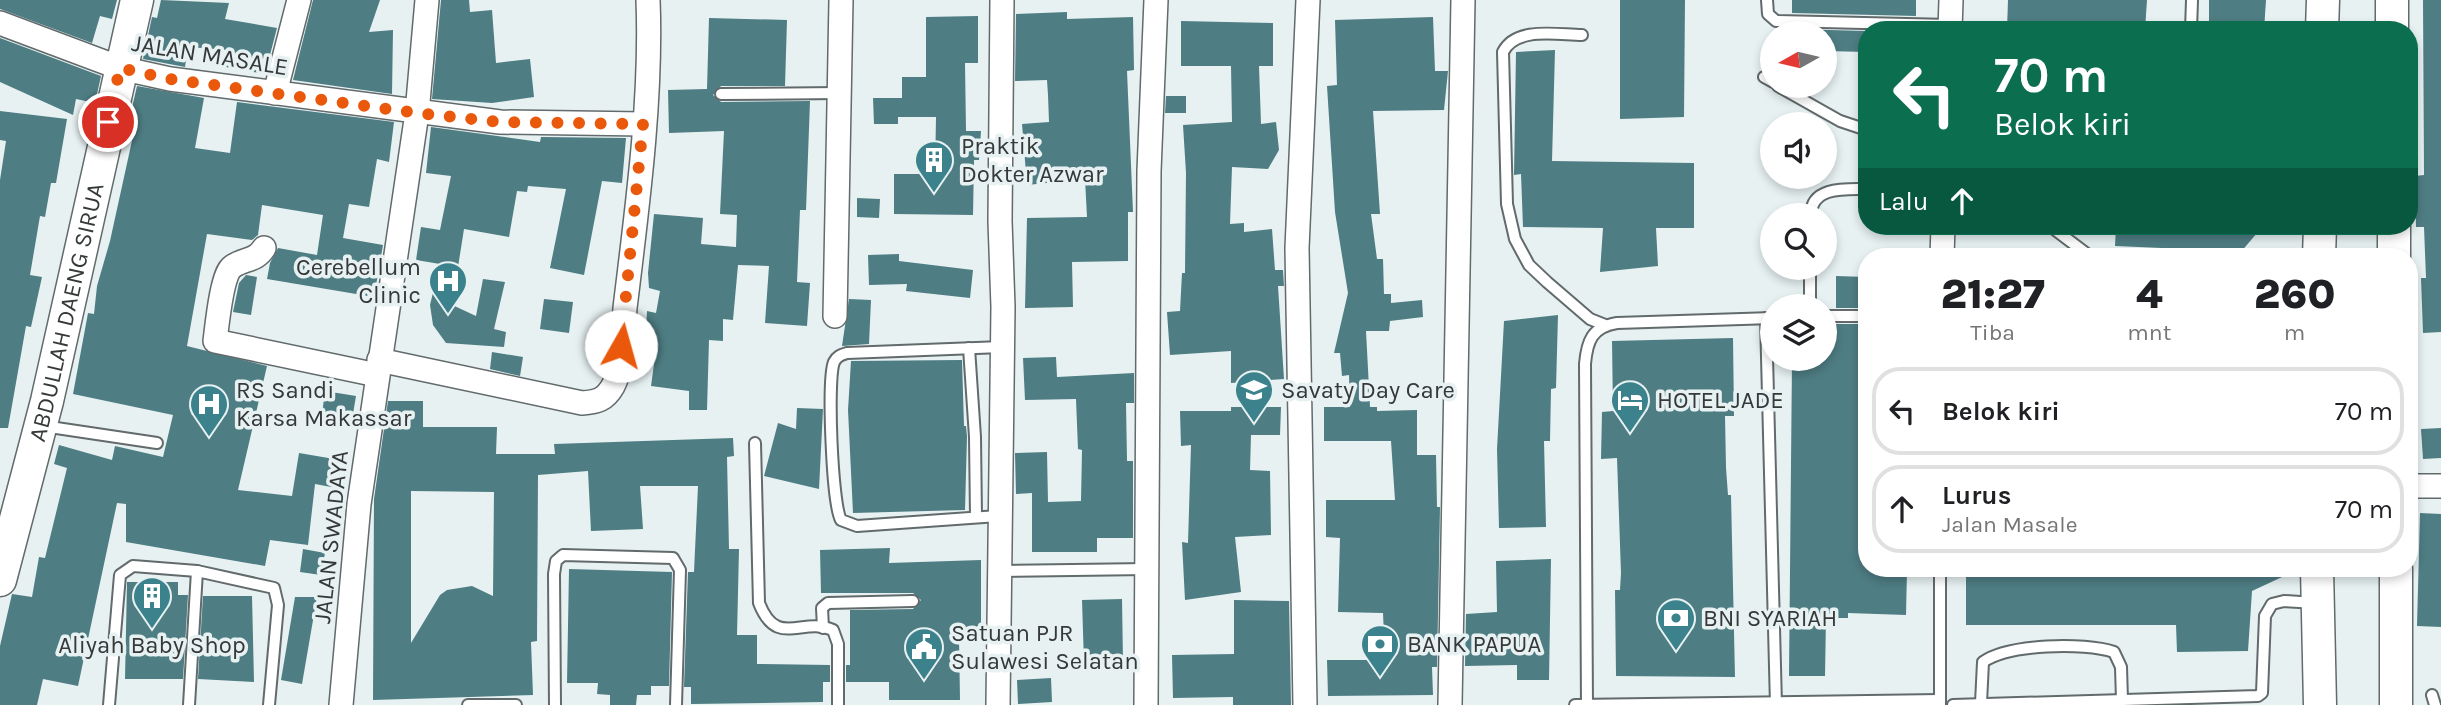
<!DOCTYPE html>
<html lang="id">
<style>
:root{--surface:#fff;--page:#f2f2f2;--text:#202124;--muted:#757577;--line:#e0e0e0}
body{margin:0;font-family:Karla,sans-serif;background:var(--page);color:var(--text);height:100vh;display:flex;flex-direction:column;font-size:26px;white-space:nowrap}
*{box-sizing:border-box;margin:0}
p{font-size:23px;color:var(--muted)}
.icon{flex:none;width:38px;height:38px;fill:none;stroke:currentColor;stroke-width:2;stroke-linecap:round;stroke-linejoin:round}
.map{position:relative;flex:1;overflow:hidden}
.side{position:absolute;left:1858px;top:248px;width:560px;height:329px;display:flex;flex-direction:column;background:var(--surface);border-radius:28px;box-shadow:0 4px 10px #0003}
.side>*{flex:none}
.hud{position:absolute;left:1858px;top:21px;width:560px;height:214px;border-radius:28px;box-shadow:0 4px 10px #0003;background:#0b6e4f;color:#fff;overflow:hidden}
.needle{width:46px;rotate:262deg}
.fabs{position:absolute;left:1760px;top:21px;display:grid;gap:14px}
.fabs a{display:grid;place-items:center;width:77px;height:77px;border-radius:50%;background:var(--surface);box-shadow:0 4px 10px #0003;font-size:35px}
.pin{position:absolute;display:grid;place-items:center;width:60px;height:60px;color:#fff;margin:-30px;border:4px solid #fff;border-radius:50%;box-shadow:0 2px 7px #0007}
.me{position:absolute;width:77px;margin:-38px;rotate:7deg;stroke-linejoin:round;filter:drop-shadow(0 0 5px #0008)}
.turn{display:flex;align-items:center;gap:24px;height:147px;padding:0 21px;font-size:32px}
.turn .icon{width:91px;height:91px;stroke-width:2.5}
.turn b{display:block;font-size:49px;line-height:60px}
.then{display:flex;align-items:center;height:66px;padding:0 21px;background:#0003;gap:14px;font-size:26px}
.eta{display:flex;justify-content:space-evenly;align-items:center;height:119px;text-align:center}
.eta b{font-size:42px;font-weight:800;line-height:49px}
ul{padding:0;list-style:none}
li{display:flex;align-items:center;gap:21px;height:88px;margin:0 14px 10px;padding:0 7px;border:4px solid var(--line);border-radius:28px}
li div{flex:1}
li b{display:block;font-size:26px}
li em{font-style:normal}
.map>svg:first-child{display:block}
</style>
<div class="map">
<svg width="2441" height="705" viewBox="0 0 2441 705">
<rect width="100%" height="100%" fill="#e7f1f2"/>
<!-- building -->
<g fill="#4e7d83" fill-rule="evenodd">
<path d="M 0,0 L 117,0 L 112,19 L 100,16 L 92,43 L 0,9 Z"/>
<path d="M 161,0 L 229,3 L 225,19 L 277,28 L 265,74 L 226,67 L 229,50 L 188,47 L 185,67 L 143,59 L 152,17 L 157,18 Z"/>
<path d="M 313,0 L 380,0 L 369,32 L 393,30 L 392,94 L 293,80 Z"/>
<path d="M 441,0 L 469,0 L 470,12 L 492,10 L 496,63 L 530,59 L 534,97 L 492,103 L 432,99 Z"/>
<path d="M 1620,0 L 1685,0 L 1684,117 L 1620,119 Z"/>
<path d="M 1792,0 L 1916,0 L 1916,16 L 1792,13 Z"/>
<path d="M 2008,0 L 2147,0 L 2145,30 L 2007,30 Z"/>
<path d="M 2209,0 L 2266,0 L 2264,30 L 2209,30 Z"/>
<path d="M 2423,0 L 2441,0 L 2441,332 L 2423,333 L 2421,278 L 2426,278 L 2424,227 L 2416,227 L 2415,176 L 2424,175 Z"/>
<path d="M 1067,12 L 1067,19 L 1133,17 L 1134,70 L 1127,71 L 1133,212 L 1128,212 L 1128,261 L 1072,262 L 1073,307 L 1025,308 L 1027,218 L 1087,217 L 1085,179 L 1027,185 L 1022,124 L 1049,122 L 1048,95 L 1047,80 L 1015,81 L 1016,14 Z"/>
<path d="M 978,16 L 978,63 L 965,63 L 966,131 L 981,131 L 979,160 L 974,160 L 973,215 L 894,214 L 894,174 L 935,174 L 936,117 L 898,117 L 898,124 L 874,124 L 873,98 L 902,98 L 902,77 L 926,77 L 926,17 Z"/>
<path d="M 1433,17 L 1435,71 L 1448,71 L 1444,110 L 1373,111 L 1380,214 L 1371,214 L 1377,259 L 1383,259 L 1384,294 L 1391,294 L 1391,303 L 1422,300 L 1423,317 L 1390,321 L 1389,331 L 1366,331 L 1370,407 L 1377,407 L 1377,411 L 1417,410 L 1417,455 L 1436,455 L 1437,507 L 1440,507 L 1437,667 L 1432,667 L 1433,695 L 1328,696 L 1327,660 L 1385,660 L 1383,613 L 1338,612 L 1340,538 L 1326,537 L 1326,500 L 1395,500 L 1391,441 L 1324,441 L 1324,407 L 1350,407 L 1349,375 L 1342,376 L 1340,353 L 1334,353 L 1348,293 L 1335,212 L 1327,86 L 1337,85 L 1335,20 Z"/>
<path d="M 709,18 L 787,20 L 785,86 L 721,86 L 713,95 L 721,102 L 810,101 L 806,210 L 800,210 L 797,282 L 810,283 L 807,326 L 765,323 L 769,266 L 738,265 L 733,320 L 723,319 L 723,341 L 709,340 L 707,410 L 689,410 L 689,391 L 651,386 L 655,357 L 651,357 L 654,332 L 646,331 L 647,311 L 656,313 L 660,291 L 649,288 L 648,273 L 654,214 L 703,218 L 701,244 L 736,247 L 737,215 L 720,214 L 724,131 L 669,133 L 668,90 L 707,89 Z"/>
<path d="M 1181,21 L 1273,23 L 1273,66 L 1259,66 L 1261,124 L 1276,122 L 1279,150 L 1268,169 L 1232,167 L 1230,224 L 1244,223 L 1244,232 L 1272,229 L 1275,270 L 1283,270 L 1284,286 L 1278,286 L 1284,379 L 1231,383 L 1231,351 L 1170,355 L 1167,312 L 1180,311 L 1182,273 L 1185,273 L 1186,173 L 1183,125 L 1232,122 L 1231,66 L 1181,66 Z"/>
<path d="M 1792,29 L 1867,31 L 1867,52 L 1825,51 L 1825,33 L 1792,33 Z"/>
<path d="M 0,38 L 101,76 L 95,103 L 76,99 L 73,115 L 0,82 Z"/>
<path d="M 1555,50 L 1552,161 L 1694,163 L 1694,228 L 1656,228 L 1658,266 L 1600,272 L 1603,228 L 1523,227 L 1521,174 L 1514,175 L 1516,52 Z"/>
<path d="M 137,86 L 204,98 L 195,148 L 230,153 L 237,102 L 394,122 L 389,162 L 377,159 L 369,207 L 349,204 L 343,238 L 383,245 L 374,297 L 267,279 L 270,263 L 278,248 L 317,255 L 323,215 L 262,205 L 258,235 L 252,240 L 207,234 L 187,346 L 267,366 L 238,490 L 292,496 L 299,453 L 346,461 L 342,489 L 315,484 L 308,545 L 270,540 L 265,566 L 126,542 L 126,504 L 117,503 L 78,686 L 43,679 L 37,705 L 0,705 L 0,646 L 12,594 L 32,597 L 39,557 L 45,558 L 67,468 L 54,464 L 59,445 L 112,460 L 115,446 L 163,457 L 173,415 L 73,394 L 88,313 L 94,314 L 97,286 L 110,241 L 135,127 L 128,125 Z"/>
<path d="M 1166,96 L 1186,96 L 1186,113 L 1165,113 Z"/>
<path d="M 0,111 L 67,119 L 56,183 L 51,183 L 45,217 L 40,216 L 30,275 L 42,277 L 31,327 L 26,326 L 8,428 L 0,428 L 0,180 L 6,141 L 0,140 Z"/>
<path d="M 431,127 L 540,142 L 541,137 L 626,138 L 622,183 L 602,181 L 584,275 L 550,268 L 566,189 L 528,186 L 527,192 L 517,191 L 509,237 L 464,229 L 458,267 L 453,266 L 448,303 L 476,316 L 483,279 L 505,282 L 494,329 L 506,332 L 504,347 L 446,343 L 433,325 L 430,305 L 440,264 L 416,260 L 421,227 L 440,230 L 451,176 L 426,173 Z"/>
<path d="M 857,198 L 880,199 L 879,218 L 857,217 Z"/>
<path d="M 2116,226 L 2263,226 L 2240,253 L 2233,257 L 2162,255 L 2162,248 L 2115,246 Z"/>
<path d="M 899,254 L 899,261 L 973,270 L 970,298 L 906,291 L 907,284 L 869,285 L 868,255 Z"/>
<path d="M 246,275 L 257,277 L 251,315 L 233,312 L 239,283 Z"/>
<path d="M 1836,276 L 1867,277 L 1867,308 L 1836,308 Z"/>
<path d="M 544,299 L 573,302 L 569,333 L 540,329 Z"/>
<path d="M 849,299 L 871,300 L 869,344 L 842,346 Z"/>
<path d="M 1558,315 L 1556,388 L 1551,389 L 1550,441 L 1544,441 L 1546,527 L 1499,528 L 1497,449 L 1504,321 Z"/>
<path d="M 1825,324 L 1867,324 L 1867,569 L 1907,570 L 1906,615 L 1848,613 L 1848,618 L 1826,618 L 1825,676 L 1789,676 L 1792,359 L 1825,359 Z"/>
<path d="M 1733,338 L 1734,416 L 1725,416 L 1726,468 L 1728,495 L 1731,495 L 1735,677 L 1616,676 L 1615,590 L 1620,590 L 1621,573 L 1617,458 L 1601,459 L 1602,412 L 1613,411 L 1612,341 Z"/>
<path d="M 492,352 L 523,357 L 520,376 L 490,369 Z"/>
<path d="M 1056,357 L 1057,377 L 1134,373 L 1134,403 L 1126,403 L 1127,461 L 1133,461 L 1133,538 L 1097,538 L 1097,552 L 1032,552 L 1032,493 L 1016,494 L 1015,453 L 1047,452 L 1048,502 L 1081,501 L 1082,450 L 1078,449 L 1076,399 L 1025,400 L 1023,358 Z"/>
<path d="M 962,360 L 964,426 L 966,426 L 967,437 L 965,510 L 853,513 L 848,410 L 851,361 Z"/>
<path d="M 325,391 L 356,396 L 352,420 L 322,414 Z"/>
<path d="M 388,401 L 423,401 L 423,427 L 497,427 L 496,454 L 555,454 L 554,444 L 733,438 L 734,456 L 727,457 L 729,549 L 739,549 L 737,635 L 757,635 L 757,664 L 830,665 L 830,682 L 823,682 L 823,702 L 691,704 L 691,687 L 684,687 L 688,572 L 694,572 L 698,486 L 640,486 L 643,529 L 591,531 L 588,471 L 538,475 L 537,641 L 531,642 L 533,695 L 373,700 L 374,499 ZM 411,491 L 494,492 L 493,596 L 472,586 L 447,590 L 440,595 L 411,643 Z"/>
<path d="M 1231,407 L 1281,407 L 1280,435 L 1251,435 L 1250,470 L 1270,471 L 1271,535 L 1235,537 L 1241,592 L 1185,600 L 1182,542 L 1188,543 L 1191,445 L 1181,446 L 1180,411 L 1231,411 Z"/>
<path d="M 797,408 L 823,409 L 819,489 L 764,476 L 778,423 L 796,429 Z"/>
<path d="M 2441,428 L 2441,458 L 2423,459 L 2421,429 Z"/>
<path d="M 2420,513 L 2441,514 L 2441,627 L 2417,626 Z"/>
<path d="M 890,548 L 889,563 L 981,560 L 981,637 L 959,637 L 960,700 L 889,700 L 889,682 L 846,682 L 846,665 L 850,665 L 850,610 L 913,609 L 921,600 L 913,593 L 821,593 L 820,550 Z"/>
<path d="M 303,549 L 325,553 L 321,575 L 300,572 Z"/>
<path d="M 1551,559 L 1549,680 L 1517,680 L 1517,665 L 1465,666 L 1466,614 L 1497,612 L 1496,561 Z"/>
<path d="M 569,569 L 672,572 L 669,686 L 651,686 L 651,695 L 637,695 L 636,705 L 610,705 L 610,695 L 597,694 L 598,683 L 567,683 Z"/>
<path d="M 1966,569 L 2299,569 L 2252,591 L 2248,651 L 2177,652 L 2176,625 L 1966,625 Z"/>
<path d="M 127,582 L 178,582 L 178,595 L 188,595 L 183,679 L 125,679 Z"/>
<path d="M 203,596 L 252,596 L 254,682 L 198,679 Z"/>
<path d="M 295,597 L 317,597 L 302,684 L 281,680 Z"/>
<path d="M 1122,599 L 1123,663 L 1084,664 L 1082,600 Z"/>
<path d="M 1234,600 L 1289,601 L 1291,705 L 1233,705 L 1233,697 L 1173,698 L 1172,655 L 1234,654 Z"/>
<path d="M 1051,678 L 1052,702 L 1018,704 L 1017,680 Z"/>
</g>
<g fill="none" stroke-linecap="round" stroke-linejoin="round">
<defs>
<g id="lane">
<path d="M 1767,0 L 1768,14 L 1776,21 L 1950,25"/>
<path d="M 2191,30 L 2192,0"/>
<path d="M 1582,35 C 1558,35 1516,26 1503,52 L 1507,204 L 1515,239 L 1529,265 L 1547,282 L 1590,319 L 1605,325"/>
<path d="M 1764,77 L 1773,82"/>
<path d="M 1778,86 L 1840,121 L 1867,130"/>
<path d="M 721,94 L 841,93"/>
<path d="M 1811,215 C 1811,186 1846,189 1867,189"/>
<path d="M 2050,226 L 2091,257"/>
<path d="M 1810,300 L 1810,268"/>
<path d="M 1825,316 L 1867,316"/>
<path d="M 1766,318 L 1776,705"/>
<path d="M 969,348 L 975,437 L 976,517"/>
<path d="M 43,426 L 157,443"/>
<path d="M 755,443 L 759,603 C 777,649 802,616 833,630 L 838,644 L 838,705"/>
<path d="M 998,516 L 857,526 L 841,520 C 832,504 827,379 834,362 C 837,356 841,355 847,353 L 1002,347"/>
<path d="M 1940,569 L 1940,705"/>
<path d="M 998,571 L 1148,569"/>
<path d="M 823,628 L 822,608 L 828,603 L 913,601"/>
<path d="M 2432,695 L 2435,705"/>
<path d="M 1981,703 L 1983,662 C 2008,644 2084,642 2114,652 L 2121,667 L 2122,700"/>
<path d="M 109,705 L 120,575 L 133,566 L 197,571 L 274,588 L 278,605 L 269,705"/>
<path d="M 189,705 L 197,571"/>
<path d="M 468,705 L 516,705"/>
<path d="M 555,705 L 554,574 L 556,561 L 563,555 L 673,558 L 680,570 L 676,705"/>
<path d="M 1575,705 L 1940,700"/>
<path d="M 1587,705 L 1585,364 C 1587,341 1592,327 1617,323 L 1773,318"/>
<path d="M 1953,705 L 2258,696 L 2262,693 L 2265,616 L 2272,604 L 2284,601 L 2316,603"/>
</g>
<g id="street">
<path d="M 0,23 L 120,68 L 170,79 L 500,122 L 643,124"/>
<path d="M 1950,30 L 1951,0"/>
<path d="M 275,93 L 299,0"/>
<path d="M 264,248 C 255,262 244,258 232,267 C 222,273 217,326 215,341 L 377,375"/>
<path d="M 1942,257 L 1943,226"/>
<path d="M 835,316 L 841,0"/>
<path d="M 379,360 L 582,403 C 597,402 605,400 613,386 C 624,365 623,332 625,308 C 637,209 652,99 648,0"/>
<path d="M 2410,486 L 2441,486"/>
<path d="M 341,705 L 359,504 L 417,113 L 427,0"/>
<path d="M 998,705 L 1003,307 L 1000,221 L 1002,0"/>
<path d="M 1146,705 L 1149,171 L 1156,0"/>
<path d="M 1305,705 L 1297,248 L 1308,0"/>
<path d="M 1450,705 L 1463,0"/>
</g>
<g id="secondary">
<path d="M 2322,30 L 2323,0"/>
<path d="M 2392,30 L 2392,0"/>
<path d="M 2394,226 L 2394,257"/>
<path d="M 2319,257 L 2320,226"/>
<path d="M 2317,569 L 2320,705"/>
<path id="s1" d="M 0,580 L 47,401 L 137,0"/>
<path d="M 2396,705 L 2396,569"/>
</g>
</defs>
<!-- lane casing -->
<use href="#lane" stroke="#626a6b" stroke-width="14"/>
<!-- street casing -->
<use href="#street" stroke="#626a6b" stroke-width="26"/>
<!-- secondary casing -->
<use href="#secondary" stroke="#626a6b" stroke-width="35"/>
<!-- lane -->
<use href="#lane" stroke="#fff" stroke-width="10"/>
<!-- street -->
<use href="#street" stroke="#fff" stroke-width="23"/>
<!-- secondary -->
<use href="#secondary" stroke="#fff" stroke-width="32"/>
</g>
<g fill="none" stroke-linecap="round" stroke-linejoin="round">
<!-- route -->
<path stroke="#ea580c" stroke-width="12" stroke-dasharray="0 21.6" d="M 108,122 L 120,68 L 170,79 L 417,113 L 500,122 L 643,124 L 621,346"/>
</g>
<!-- icons -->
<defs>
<symbol id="building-pin" viewBox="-11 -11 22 30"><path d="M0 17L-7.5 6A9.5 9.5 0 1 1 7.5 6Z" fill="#3b828c" stroke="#e7f1f2"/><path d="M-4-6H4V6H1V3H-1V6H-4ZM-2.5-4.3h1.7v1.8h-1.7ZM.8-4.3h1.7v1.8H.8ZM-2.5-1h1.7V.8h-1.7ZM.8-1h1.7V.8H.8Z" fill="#fff"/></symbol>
<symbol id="hospital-pin" viewBox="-11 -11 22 30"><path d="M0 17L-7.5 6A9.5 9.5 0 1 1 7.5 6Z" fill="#3b828c" stroke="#e7f1f2"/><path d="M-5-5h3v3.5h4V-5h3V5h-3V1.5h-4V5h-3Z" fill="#fff"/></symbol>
<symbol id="school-pin" viewBox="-11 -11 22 30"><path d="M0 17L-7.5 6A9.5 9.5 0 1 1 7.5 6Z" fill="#3b828c" stroke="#e7f1f2"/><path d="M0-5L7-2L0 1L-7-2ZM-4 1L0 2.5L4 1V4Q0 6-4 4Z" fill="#fff"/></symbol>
<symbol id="hotel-pin" viewBox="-11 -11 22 30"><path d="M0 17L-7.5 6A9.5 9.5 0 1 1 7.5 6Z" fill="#3b828c" stroke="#e7f1f2"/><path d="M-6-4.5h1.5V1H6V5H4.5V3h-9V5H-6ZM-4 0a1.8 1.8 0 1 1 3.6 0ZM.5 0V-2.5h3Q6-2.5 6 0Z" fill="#fff"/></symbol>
<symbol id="bank-pin" viewBox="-11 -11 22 30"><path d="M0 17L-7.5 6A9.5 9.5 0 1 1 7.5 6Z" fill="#3b828c" stroke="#e7f1f2"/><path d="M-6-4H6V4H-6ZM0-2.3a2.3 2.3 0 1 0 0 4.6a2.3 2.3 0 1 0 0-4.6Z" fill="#fff"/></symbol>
<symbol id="civic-pin" viewBox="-11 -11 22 30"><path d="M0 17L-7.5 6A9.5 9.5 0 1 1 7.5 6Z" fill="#3b828c" stroke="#e7f1f2"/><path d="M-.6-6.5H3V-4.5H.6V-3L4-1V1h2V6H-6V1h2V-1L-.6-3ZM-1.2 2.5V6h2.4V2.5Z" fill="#fff"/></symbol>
</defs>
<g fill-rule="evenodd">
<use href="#building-pin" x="912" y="138" width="44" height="60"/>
<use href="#hospital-pin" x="426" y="259" width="44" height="60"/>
<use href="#school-pin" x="1232" y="368" width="44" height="60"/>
<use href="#hotel-pin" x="1608" y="378" width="44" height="60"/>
<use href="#hospital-pin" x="187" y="382" width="44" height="60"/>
<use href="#building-pin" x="130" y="574" width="44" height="60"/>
<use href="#bank-pin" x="1654" y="596" width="44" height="60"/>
<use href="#bank-pin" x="1358" y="622" width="44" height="60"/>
<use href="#civic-pin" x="902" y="625" width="44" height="60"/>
</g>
<g text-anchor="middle" stroke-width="7" stroke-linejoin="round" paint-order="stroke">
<!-- street labels -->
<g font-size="24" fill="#353939" stroke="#e7f1f2">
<text transform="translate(210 55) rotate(9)" y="8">JALAN MASALE</text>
<text dy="8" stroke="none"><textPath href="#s1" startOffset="276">ABDULLAH DAENG SIRUA</textPath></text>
<text transform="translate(331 537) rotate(-84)" y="8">JALAN SWADAYA</text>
</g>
<!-- poi labels -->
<g font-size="24" fill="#353939" stroke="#e7f1f2" text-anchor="start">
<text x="961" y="154">Praktik<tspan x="961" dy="28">Dokter Azwar</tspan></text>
<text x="421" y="275" text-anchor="end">Cerebellum<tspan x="421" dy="28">Clinic</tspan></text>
<text x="236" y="398">RS Sandi<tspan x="236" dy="28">Karsa Makassar</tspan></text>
<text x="1281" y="398">Savaty Day Care</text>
<text x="1657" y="408">HOTEL JADE</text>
<text x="1703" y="626">BNI SYARIAH</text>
<text x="951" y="641">Satuan PJR<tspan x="951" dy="28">Sulawesi Selatan</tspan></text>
<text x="1407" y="652">BANK PAPUA</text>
<text x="152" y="653" text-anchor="middle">Aliyah Baby Shop</text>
</g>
</g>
</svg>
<div class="fabs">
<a><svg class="needle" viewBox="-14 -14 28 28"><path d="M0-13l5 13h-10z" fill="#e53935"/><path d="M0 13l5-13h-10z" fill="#757577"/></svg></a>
<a><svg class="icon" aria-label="sound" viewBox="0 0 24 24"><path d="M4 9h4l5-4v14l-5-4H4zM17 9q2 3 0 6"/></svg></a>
<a><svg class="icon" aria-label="search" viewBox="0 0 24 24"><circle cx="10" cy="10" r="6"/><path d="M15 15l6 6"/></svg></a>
<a><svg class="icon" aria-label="layers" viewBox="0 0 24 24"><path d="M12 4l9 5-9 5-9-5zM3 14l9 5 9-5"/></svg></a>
</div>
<div class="pin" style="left:108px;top:122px;background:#d93025"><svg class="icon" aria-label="arrive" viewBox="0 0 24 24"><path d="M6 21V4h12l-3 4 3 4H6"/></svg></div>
<svg class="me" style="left:621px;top:346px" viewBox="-20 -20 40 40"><circle r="19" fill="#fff"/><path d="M0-13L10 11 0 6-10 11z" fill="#ea580c"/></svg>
<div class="hud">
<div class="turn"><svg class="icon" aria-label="left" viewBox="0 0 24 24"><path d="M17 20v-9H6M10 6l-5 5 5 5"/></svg><div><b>70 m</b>Belok kiri</div></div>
<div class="then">Lalu<svg class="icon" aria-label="ahead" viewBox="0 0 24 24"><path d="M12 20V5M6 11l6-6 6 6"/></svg></div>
</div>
<section class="side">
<div class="eta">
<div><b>21:27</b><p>Tiba</p></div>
<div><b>4</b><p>mnt</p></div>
<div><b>260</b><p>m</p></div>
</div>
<ul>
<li><svg class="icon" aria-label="left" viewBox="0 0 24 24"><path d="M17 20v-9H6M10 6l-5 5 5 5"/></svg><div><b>Belok kiri</b></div><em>70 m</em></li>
<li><svg class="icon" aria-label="ahead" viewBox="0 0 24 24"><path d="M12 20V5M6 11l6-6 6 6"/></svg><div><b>Lurus</b><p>Jalan Masale</p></div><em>70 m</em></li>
</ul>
</section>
</div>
